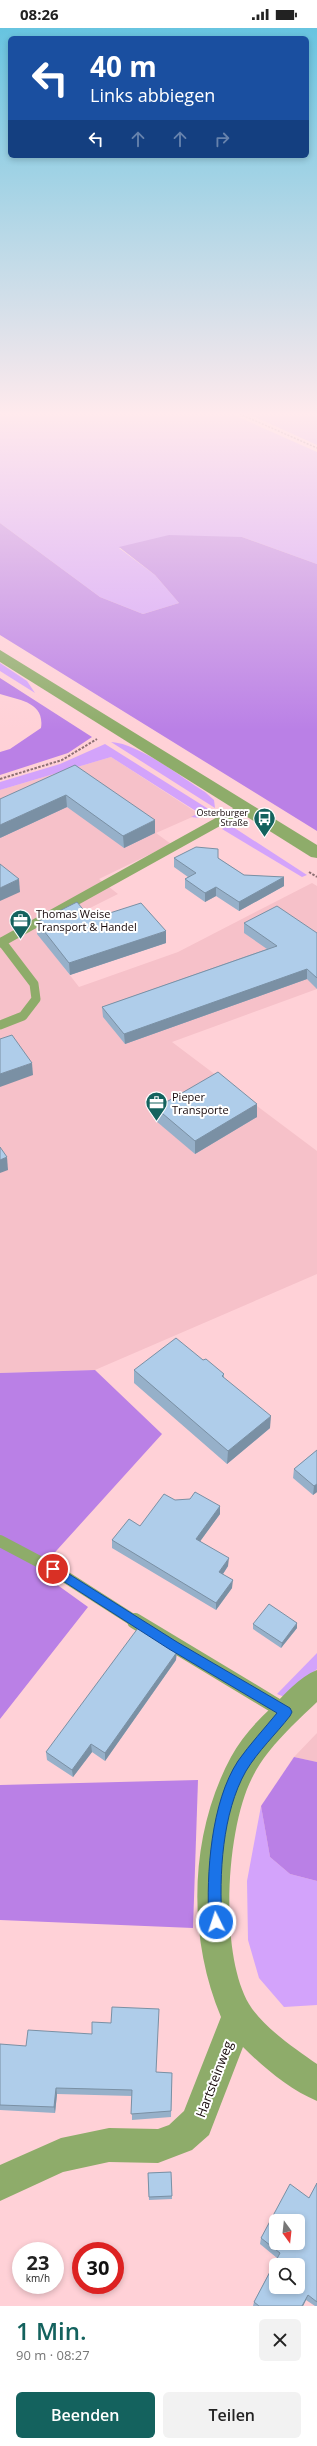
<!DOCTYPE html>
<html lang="de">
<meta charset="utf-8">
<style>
:root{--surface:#fff;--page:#f2f2f2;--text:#222;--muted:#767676;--accent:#14625e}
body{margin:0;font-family:"Open Sans",sans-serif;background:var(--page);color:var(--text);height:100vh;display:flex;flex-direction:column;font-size:15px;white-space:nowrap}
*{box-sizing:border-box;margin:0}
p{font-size:13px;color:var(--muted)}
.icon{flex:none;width:22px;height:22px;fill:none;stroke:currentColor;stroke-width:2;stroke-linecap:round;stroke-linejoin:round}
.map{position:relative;height:2278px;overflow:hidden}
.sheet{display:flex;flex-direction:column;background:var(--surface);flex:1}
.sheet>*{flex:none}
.banner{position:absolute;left:8px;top:8px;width:301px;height:122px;border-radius:6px;box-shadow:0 2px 6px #0003;background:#1a4fa0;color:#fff;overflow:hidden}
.needle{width:26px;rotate:165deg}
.fabs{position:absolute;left:269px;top:2186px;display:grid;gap:8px}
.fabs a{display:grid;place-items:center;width:36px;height:36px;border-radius:6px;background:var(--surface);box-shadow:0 2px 6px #0003;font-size:20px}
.speed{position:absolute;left:12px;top:2214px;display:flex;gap:8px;font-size:20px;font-weight:700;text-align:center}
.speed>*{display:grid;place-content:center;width:52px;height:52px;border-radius:50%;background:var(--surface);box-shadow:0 2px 6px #0003;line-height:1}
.speed small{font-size:10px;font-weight:400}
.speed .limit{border:6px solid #d22;background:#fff;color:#111}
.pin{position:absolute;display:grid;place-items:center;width:34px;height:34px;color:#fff;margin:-17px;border:2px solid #fff;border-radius:50%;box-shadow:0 1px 4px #0007}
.me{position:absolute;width:44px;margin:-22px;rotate:356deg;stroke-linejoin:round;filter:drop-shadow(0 0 3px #0008)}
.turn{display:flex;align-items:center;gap:14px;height:84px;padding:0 16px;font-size:18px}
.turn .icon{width:52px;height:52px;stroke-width:2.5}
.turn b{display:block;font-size:28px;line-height:34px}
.lanes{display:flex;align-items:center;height:38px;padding:0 16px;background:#0003;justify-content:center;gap:20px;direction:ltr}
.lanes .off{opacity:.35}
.round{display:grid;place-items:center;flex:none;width:42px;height:42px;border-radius:6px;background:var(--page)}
.head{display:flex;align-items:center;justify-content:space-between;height:68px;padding:0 16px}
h1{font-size:24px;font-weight:600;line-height:30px;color:var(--accent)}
.action{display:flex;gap:8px;margin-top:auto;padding:8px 16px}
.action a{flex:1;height:46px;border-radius:6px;background:var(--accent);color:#fff;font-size:16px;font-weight:600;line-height:46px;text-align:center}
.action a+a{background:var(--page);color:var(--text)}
.status{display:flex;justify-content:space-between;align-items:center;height:28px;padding:0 20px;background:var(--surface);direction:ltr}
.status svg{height:11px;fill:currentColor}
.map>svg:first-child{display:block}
</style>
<div class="status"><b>08:26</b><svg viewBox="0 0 49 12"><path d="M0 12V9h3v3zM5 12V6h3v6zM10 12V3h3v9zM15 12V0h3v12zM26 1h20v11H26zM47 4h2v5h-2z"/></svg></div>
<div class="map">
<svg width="317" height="2278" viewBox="0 0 317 2278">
<rect width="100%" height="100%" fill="#ffd1d7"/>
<!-- built -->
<g fill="#f6c1c9">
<path d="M 111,729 L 199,786 L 156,805 L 171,816 L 99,851 L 118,866 L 38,906 L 79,959 L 178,924 L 312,855 L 317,858 L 317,961 L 172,1014 L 317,1123 L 317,1246 L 95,1342 L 0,1345 L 0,762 Z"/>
<path d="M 317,1705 L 317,1734 L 294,1729 Z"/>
</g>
<!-- green -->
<g fill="#d3a3fb">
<path d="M 20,383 L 225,383 L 317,424 L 317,536 L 242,509 L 119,520 L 155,547 L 179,575 L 143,586 L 100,569 L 0,495 L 0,385 Z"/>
<path d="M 242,383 L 317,383 L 317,417 Z"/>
<path d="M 0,635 L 27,653 L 35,665 L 0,643 Z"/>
<path d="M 111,714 C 138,715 181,749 205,764 L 214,772 L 215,780 Z"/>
<path d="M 105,716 L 210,782 L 211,785 L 199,790 L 191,789 L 199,785 L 111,729 L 0,762 L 0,754 L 60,736 Z"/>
<path d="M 230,797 L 307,847 L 302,849 L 222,801 Z"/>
<path d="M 317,1625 L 317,1641 L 287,1670 L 277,1666 Z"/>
<path d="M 261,1778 L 270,1829 L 290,1846 L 317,1853 L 317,1977 L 284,1979 L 259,1950 L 248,1912 L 247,1853 Z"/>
</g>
<!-- forest -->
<g fill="#ba80e6">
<path d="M 0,495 L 100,569 L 143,586 L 179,575 L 155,547 L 119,519 L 169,507 L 242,509 L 317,536 L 317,803 L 0,607 Z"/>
<path d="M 0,650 L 92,709 L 68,725 L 0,747 L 0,724 L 10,721 L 41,700 C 45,674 19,672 0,666 Z"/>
<path d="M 95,1342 L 162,1406 L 38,1543 L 88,1579 L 0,1691 L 0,1345 Z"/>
<path d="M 294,1729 L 317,1734 L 317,1853 L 290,1846 L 270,1829 L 261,1778 Z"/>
<path d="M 198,1752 L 193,1900 L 0,1892 L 0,1757 Z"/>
</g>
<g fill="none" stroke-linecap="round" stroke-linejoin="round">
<!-- path-far1 -->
<path stroke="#8d6f73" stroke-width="1.5" stroke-dasharray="2 1.5" stroke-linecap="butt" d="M 233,383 L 317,420"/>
<!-- path -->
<g stroke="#8d6f73" stroke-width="2" stroke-dasharray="2.5 1.5" stroke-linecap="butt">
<path d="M 0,751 L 62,732 L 97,711"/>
<path d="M 309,844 L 317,849"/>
</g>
<!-- service-far2 -->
<g stroke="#8eac6a" stroke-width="9">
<path d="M 0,915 L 243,780"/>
<path d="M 0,997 L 23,988 L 36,971 L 34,956 L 2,914"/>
</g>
<!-- service-far1 -->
<path stroke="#8eac6a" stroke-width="12" d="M 0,1513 L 53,1541 L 136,1594"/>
<!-- service -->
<path stroke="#8eac6a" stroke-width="16" d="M 135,1593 L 286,1684"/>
<!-- minor -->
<path fill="#8eac6a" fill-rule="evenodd" d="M 317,1642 L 317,1674 C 294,1696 266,1721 252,1750 C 226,1801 219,1925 249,1976 C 262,1998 295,2021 317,2036 L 317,2073 C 290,2062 264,2040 243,2019 L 209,2107 L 192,2122 L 158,2135 L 109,2134 L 63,2144 L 0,2173 L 0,2137 L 61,2110 L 109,2100 L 158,2101 L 169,2097 L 184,2083 L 221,1989 C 187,1908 189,1807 231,1729 C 241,1710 256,1694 271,1680 C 285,1666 299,1649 317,1642 Z"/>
<!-- tertiary -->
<path fill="#8eac6a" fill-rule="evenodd" d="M 0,622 L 317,817 L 317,830 L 311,829 L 0,634 Z"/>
</g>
<!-- wall -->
<g fill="#96b0c9">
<path d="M 75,737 L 155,805 L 124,820 L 67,779 L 0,810 Z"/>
<path d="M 174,830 L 218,830 L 244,847 L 284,849 L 284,858 L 239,883 L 216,868 L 205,874 L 185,860 L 185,851 L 188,849 L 174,839 Z"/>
<path d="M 37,894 L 166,915 L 70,947 L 37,906 Z"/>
<path d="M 244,895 L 317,905 L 317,961 L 307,951 L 125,1016 L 103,989 L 102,979 L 267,921 L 244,905 Z"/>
<path d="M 156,1080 L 257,1089 L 195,1126 L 156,1093 Z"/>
<path d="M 203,1332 L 224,1346 L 224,1350 L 270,1400 L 227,1436 L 134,1355 L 134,1342 Z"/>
<path d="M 317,1422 L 317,1464 L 313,1467 L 293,1450 L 294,1441 Z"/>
<path d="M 175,1472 L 220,1478 L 220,1486 L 200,1513 L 228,1538 L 223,1546 L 232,1560 L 216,1582 L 112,1520 L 112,1512 L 140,1498 Z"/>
<path d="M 253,1596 L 297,1600 L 281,1620 L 253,1601 Z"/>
<path d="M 176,1632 L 105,1733 L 92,1724 L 73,1749 L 47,1732 L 46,1724 Z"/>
<path d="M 0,2016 L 156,2044 L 172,2045 L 171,2089 L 132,2092 L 132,2068 L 57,2066 L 55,2085 L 0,2082 Z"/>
<path d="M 171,2144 L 172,2171 L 149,2172 L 148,2145 Z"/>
<path d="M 317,2155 L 317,2278 L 315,2278 L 306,2272 L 303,2278 L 253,2278 L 254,2274 L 277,2230 L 260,2216 L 261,2210 L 309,2170 Z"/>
</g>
<!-- shaded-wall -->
<g fill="#7a90a4">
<path d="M 66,767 L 67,779 L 0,810 L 0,797 Z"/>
<path d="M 155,792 L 155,805 L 124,820 L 123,808 Z"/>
<path d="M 284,849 L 284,858 L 239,883 L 239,874 Z"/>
<path d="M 19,851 L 20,864 L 0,873 L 0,860 Z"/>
<path d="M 216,859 L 216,868 L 205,874 L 205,865 Z"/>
<path d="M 166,903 L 166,915 L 70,947 L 69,935 Z"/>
<path d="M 307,941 L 307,951 L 125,1016 L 124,1006 Z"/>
<path d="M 32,1035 L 33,1047 L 0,1059 L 0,1046 Z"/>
<path d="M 257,1076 L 257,1089 L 195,1126 L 195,1113 Z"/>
<path d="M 7,1129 L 8,1142 L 0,1145 L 0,1132 Z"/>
<path d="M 271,1388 L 270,1400 L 227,1436 L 228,1423 Z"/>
<path d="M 317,1456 L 317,1464 L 313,1467 L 314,1458 Z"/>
<path d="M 220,1478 L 220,1486 L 196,1519 L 196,1511 Z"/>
<path d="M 229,1530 L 228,1538 L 219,1552 L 219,1544 Z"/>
<path d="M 233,1552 L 232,1560 L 216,1582 L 216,1575 Z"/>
<path d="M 297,1595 L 297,1600 L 281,1620 L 282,1615 Z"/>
<path d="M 177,1624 L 176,1632 L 105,1733 L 105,1725 Z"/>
<path d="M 91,1716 L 92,1724 L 73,1749 L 72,1742 Z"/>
<path d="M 56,2060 L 57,2066 L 55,2085 L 54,2079 Z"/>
<path d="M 308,2267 L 306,2272 L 303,2278 L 302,2278 Z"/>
</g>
<!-- building -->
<g fill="#afcdea" stroke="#7a90a4" fill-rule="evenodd">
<path d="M 75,737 L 155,792 L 123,808 L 66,767 L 0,797 L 0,771 Z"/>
<path d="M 196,819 L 218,821 L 218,830 L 244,847 L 284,849 L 239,874 L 216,859 L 205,865 L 185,851 L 196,845 L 174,830 Z"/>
<path d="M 0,836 L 19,851 L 0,860 Z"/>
<path d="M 77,874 L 91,891 L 141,875 L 166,903 L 69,935 L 37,894 Z"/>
<path d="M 277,878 L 317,905 L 317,950 L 307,941 L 124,1006 L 102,979 L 277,918 L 244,895 Z"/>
<path d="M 12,1007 L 32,1035 L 0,1046 L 0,1011 Z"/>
<path d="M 218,1044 L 257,1076 L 195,1113 L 156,1080 Z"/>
<path d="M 0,1119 L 7,1129 L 0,1132 Z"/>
<path d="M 176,1310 L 203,1332 L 206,1331 L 224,1346 L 222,1348 L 271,1388 L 228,1423 L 134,1342 Z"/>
<path d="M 317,1422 L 317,1456 L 314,1458 L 294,1441 Z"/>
<path d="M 195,1464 L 220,1478 L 196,1511 L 229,1530 L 219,1544 L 233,1552 L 216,1575 L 112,1512 L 129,1491 L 140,1498 L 164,1466 L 175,1472 L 190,1471 Z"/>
<path d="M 269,1576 L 297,1595 L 282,1615 L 253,1596 Z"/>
<path d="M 138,1600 L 177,1624 L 105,1725 L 91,1716 L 72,1742 L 46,1724 Z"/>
<path d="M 112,1979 L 159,1981 L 156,2044 L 172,2045 L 171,2083 L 131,2086 L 132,2062 L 56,2060 L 54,2079 L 0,2077 L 0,2016 L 26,2018 L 28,2002 L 92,2006 L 92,1994 L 111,1995 Z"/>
<path d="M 171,2144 L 172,2168 L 149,2169 L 148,2145 Z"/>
<path d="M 317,2155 L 317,2274 L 308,2267 L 302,2278 L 259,2278 L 254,2274 L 280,2225 L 261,2210 L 290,2156 L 309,2170 ZM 276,2193 L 298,2193 L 298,2215 L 276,2215 ZM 276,2237 L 298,2237 L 298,2259 L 276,2259 Z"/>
</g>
<!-- sky -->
<linearGradient id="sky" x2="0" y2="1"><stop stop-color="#67c4e0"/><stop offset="0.55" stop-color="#ffeaed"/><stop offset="1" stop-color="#ffeaed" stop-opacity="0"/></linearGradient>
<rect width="317" height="702" fill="url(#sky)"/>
<!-- route -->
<path fill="#1a73e8" stroke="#114b97" d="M 53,1536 L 177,1614 L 290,1680 L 292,1684 L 290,1688 C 276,1706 258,1723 246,1743 C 222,1785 219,1847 222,1894 L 221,1898 L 216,1900 L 211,1898 L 209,1894 C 206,1846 211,1774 238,1733 C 250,1716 264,1701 277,1685 L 169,1621 L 49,1544 L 48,1541 Z"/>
<!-- icons -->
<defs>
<symbol id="bus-pin" viewBox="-11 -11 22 30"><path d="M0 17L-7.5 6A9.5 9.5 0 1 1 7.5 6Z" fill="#14625e" stroke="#fff"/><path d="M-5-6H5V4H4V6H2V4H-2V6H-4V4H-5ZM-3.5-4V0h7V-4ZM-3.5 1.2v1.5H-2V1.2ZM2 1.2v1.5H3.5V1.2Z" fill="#fff"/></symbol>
<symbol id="office-pin" viewBox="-11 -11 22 30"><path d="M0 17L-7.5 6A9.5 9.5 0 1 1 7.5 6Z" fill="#14625e" stroke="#fff"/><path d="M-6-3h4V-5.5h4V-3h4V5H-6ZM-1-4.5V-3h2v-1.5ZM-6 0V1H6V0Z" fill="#fff"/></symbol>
</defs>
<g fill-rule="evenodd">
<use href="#bus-pin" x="252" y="778" width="25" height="34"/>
<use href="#office-pin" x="8" y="880" width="25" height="34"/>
<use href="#office-pin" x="144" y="1062" width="25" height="34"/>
</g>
<g text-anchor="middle" stroke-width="4" stroke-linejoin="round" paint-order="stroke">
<!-- far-poi labels -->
<g font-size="9" fill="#16080a" stroke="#fff" text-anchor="end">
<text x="248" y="788">Osterburger<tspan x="248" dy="10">Straße</tspan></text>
</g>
<!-- poi labels -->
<g font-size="11" fill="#16080a" stroke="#fff" text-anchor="start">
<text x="36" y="890">Thomas Weise<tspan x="36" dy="13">Transport &amp; Handel</tspan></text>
<text x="172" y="1073">Pieper<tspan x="172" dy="13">Transporte</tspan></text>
</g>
<!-- near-street labels -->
<g font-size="13" fill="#16080a" stroke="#fff">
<text transform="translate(214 2051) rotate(-69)" y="5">Hartsteinweg</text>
</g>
</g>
</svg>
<div class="fabs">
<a><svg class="needle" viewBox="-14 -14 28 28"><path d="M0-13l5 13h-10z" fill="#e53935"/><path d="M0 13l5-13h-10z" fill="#767676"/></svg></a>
<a><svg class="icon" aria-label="search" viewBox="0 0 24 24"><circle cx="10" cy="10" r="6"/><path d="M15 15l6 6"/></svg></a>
</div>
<div class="speed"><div>23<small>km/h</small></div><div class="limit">30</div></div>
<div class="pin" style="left:53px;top:1541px;background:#d93025"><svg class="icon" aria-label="arrive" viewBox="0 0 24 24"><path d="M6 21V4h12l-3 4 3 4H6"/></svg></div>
<svg class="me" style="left:216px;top:1894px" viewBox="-20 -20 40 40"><circle r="17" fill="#1a73e8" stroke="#fff" stroke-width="3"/><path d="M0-11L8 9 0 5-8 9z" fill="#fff"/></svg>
<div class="banner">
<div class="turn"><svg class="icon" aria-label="left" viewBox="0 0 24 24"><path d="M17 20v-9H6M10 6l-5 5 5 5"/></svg><div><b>40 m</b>Links abbiegen</div></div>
<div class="lanes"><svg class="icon" aria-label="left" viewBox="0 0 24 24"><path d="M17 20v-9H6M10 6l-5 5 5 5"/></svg><svg class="icon off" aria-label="ahead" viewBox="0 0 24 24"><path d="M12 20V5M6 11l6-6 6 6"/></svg><svg class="icon off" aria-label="ahead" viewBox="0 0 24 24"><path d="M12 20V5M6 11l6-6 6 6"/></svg><svg class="icon off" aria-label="right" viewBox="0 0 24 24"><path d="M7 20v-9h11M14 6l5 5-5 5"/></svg></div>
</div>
</div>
<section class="sheet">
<div class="head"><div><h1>1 Min.</h1><p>90 m · 08:27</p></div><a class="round"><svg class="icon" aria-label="close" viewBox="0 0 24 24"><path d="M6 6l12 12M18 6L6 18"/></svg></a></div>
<div class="action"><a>Beenden</a><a>Teilen</a></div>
</section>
